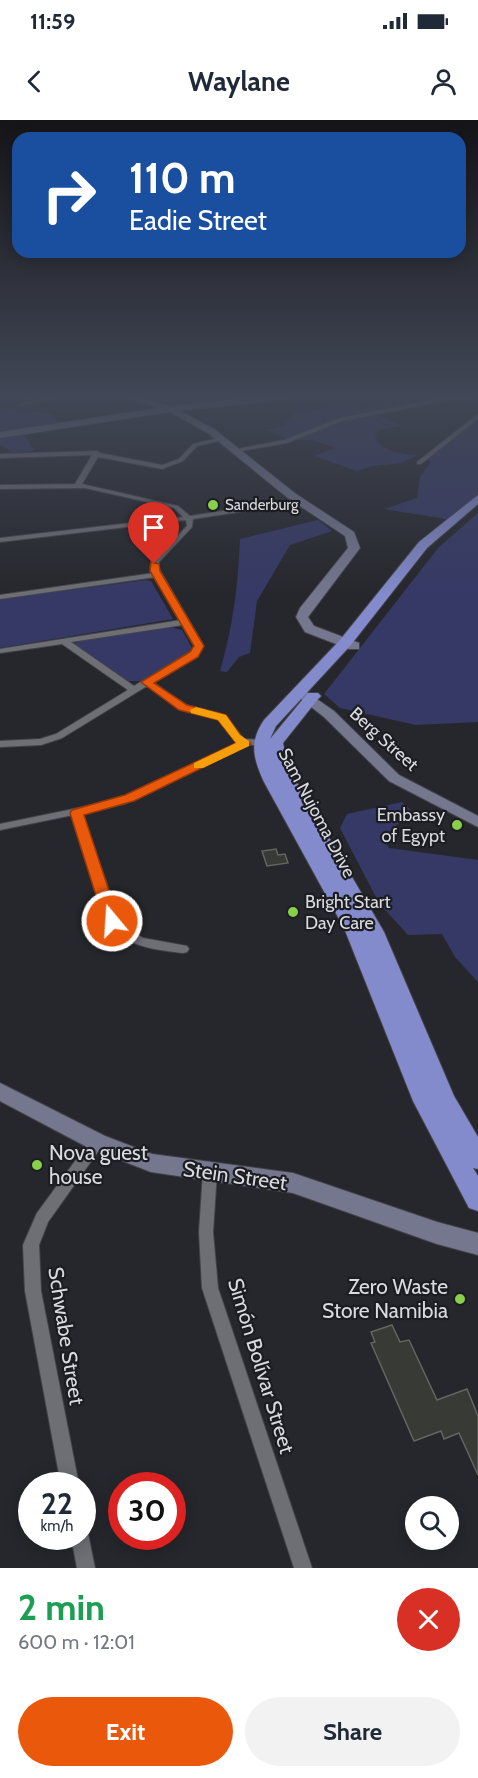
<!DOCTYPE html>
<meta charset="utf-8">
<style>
:root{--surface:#fff;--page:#f2f2f3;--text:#1f2937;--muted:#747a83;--accent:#ea580c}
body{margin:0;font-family:Cabin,sans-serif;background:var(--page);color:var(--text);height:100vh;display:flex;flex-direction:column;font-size:22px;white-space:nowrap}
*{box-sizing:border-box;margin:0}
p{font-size:20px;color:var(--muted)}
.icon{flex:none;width:33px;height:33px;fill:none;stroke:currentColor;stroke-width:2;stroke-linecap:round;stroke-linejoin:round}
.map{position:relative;height:1448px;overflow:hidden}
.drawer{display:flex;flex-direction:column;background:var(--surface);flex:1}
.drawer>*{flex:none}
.guide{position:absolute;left:12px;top:12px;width:454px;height:126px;border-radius:18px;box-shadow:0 3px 15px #0003;background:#1a4fa0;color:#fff;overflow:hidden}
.buttons{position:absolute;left:405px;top:1376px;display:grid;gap:12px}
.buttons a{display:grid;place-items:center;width:54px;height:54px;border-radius:50%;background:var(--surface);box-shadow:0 3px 15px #0003;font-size:30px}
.speed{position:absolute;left:18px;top:1352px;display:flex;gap:12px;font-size:30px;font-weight:700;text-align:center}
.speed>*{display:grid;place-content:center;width:78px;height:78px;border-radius:50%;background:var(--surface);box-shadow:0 3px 15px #0003;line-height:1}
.speed small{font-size:15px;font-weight:400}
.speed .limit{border:9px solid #d22;background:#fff;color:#111}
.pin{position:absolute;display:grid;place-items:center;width:51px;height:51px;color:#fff;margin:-62px -26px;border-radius:50% 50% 50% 0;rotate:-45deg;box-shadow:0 0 6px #0007}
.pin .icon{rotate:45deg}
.me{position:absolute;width:66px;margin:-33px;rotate:342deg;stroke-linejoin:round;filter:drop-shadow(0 0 4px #0008)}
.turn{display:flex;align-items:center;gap:21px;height:126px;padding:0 18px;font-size:27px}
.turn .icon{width:78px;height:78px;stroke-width:2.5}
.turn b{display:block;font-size:42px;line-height:51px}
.round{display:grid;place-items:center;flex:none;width:63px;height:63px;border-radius:32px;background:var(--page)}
.overview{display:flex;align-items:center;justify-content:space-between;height:102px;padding:0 18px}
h1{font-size:36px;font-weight:800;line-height:45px;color:#1e9e55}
.action{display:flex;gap:12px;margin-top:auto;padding:12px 18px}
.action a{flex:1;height:69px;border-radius:36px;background:var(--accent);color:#fff;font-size:24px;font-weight:800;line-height:69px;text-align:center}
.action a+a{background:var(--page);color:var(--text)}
.status{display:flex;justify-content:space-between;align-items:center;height:42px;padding:0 30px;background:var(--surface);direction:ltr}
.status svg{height:16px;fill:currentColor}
header{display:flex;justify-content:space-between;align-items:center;height:78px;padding:0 18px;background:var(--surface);font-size:27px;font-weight:800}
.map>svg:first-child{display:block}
</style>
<div class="status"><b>11:59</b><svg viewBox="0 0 49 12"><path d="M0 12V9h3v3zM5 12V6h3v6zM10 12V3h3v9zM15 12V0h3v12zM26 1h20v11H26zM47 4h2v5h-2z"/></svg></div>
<header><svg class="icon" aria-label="back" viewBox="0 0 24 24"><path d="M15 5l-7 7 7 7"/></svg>Waylane<svg class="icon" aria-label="person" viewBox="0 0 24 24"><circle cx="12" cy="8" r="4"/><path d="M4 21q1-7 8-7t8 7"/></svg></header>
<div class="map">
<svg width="478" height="1448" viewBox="0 0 478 1448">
<rect width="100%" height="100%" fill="#26272c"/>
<!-- green -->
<g fill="#363966">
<path d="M 167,274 L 210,274 L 214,280 L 172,283 Z"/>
<path d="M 389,283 L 402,285 L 410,290 L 379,296 L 402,306 L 379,310 L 375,317 C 383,333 402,334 418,335 L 401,343 L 372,346 L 357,351 L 314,336 L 336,328 L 313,320 L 291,320 L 267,310 L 284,306 L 294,293 L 353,284 L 363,289 Z"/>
<path d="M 0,288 L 51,294 L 60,303 L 0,312 Z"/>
<path d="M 470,300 L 478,303 L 478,378 L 452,400 L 384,389 L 417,378 L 420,357 L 431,342 L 426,336 Z"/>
<path d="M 24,313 L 34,331 L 13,332 L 0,325 L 0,317 Z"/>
<path d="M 478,393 L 478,602 L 416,605 L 340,588 L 324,574 L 439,427 Z"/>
<path d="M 318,400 L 332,411 L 290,425 L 257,481 L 250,533 L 239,537 L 227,552 L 220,551 C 233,507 238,465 240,419 Z"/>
<path d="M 146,460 L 151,461 L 173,499 L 0,528 L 0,479 Z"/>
<path d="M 170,507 L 182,510 L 192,528 L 187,534 L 141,561 L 125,561 L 74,524 L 78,521 Z"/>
<path d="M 402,682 L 412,691 L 383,718 L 389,728 L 478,740 L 478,862 L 455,837 L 442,814 L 408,815 L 379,783 L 340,708 L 347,694 Z"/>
</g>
<!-- building -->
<g fill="#373a35" stroke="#626560" stroke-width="1.5">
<path d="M 276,729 L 278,735 L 285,734 L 288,743 L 267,746 L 262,731 Z"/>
<path d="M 392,1205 L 400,1222 L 409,1220 L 437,1280 L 467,1269 L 478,1296 L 478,1355 L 459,1313 L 444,1319 L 441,1311 L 414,1321 L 371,1223 L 375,1222 L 371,1212 Z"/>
</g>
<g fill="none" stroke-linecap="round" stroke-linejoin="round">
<defs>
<g id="street">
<path d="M 15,274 L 21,274 L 30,279 L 25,280 Z"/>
<path d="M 67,274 L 77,274 L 21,286 L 18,284 Z"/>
<path d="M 478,274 L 478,278 L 450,280 L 342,301 L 287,323 L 235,332 L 232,330 L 284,320 L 340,298 L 450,276 Z"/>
<path d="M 478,294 L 478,299 L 421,344 L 417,344 L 417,342 Z"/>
<path d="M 222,317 L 224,318 L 224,320 L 197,326 L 183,341 L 162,349 L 98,337 L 82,364 L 178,386 L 190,396 L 300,379 L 303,381 L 300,383 L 193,399 L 192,407 L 159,442 L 158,447 L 202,523 L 202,530 L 153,562 L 186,585 L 225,595 L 244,619 L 269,620 L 274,623 L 272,625 L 249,625 L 124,684 L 82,693 L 121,805 L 143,818 L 187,826 L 189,829 L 187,832 L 183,833 C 157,830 132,827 112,810 L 73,695 L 0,710 L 0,704 L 117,680 L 239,623 L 235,621 L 226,606 L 219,599 L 180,589 L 147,566 L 62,618 L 41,625 L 0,627 L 0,621 L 40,619 L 56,614 L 128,570 L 62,524 L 0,533 L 0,529 L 181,500 L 156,457 L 0,479 L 0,475 L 154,453 L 150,447 L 152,441 L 187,406 L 186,400 L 0,422 L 0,418 L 183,397 L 174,388 L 85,368 L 0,369 L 0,365 L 75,364 L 92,335 L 0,338 L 0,334 L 97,331 L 100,333 L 162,345 L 179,339 L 193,324 ZM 183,505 L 194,523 L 194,529 L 134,566 L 71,522 Z"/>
<path d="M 97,1016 L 102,1018 L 104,1022 L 102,1026 L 48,1102 L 39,1125 L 41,1171 L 79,1365 L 61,1365 L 25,1171 L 23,1125 L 37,1093 L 92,1018 Z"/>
<path d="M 210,1046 L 215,1048 L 217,1052 L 213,1112 L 218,1168 L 312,1448 L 294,1448 L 202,1168 L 199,1112 L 203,1052 L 205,1048 Z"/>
<path d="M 82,1408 L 87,1409 L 95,1448 L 77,1448 L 71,1416 L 82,1416 Z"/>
</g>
<g id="secondary">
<path d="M 112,274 L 124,274 L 171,286 L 284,274 L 308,274 L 304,277 L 180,291 L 214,309 L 296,374 L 354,412 L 360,428 L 308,497 L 314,506 L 359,523 L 359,529 L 349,529 L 305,512 L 296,497 L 300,488 L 348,428 L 345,416 L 288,378 L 208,313 L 170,292 L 0,318 L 0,312 L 159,288 Z"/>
<path d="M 301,568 L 334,591 L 399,655 L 478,696 L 478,707 L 389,661 L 324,597 L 296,575 L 294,572 Z"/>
<path d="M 0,963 L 105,1016 L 152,1034 L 293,1053 L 437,1102 L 478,1113 L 478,1135 L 437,1124 L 293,1073 L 151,1052 L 89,1028 L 0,981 Z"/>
</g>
<path id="highway" d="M 478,375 L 478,384 L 427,428 L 350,526 L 276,606 L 270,619 L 308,573 L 318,573 L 321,576 L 318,579 L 283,623 L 288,647 L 384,812 L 454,976 L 478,1017 L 478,1049 L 473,1048 L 478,1056 L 478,1091 L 469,1088 L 413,981 L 344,808 L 264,662 C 253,638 249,622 264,600 L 340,520 L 419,422 Z"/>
</defs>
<!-- street casing -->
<use href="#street" stroke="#444448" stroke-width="2"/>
<!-- secondary casing -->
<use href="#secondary" stroke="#444448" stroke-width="2"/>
<!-- highway casing -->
<use href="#highway" stroke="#444448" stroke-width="2"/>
<!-- street -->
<use href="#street" fill="#6e6f75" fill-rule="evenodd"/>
<!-- secondary -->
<use href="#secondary" fill="#75778f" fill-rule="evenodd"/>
<!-- highway -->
<use href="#highway" fill="#848bcc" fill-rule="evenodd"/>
</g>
<!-- sky -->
<linearGradient id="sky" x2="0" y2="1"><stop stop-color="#151518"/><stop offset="0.58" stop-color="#414756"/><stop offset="1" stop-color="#414756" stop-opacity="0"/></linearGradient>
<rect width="478" height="476" fill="url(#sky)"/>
<!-- route -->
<path fill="#ea580c" stroke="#983908" stroke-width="1.5" d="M 151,442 L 159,444 L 160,451 L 204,526 L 198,537 L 154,563 L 187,585 L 226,595 L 240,615 L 251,624 L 134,681 L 84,695 L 119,801 L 112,806 L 104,801 L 70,693 L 72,690 L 125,675 L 236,623 L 218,600 L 179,590 L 141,562 L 190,532 L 194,526 L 150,451 Z"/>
<!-- slow -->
<path fill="#f59e0b" d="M 196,587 L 226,595 L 240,615 L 249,621 L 249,626 L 203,648 L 194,648 L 194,643 L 236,623 L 218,600 L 191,593 L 190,590 Z"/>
<!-- markers -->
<g fill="#89cf49" stroke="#1c1d22" stroke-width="2">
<circle cx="213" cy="385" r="6"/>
<circle cx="457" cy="705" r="6"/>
<circle cx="293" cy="792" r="6"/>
<circle cx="37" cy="1045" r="6"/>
<circle cx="460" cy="1179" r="6"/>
</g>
<g text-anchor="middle" stroke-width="4.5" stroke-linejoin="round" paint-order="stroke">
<!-- far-poi labels -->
<g font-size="15" fill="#d9dadd" stroke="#1c1d22" text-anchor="start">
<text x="225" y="390">Sanderburg</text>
</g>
<!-- street labels -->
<g font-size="18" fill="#d9dadd" stroke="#1c1d22">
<text transform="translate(384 619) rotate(42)" y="6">Berg Street</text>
<text transform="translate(317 693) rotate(62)" y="6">Sam Nujoma Drive</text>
</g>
<!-- poi labels -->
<g font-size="18" fill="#d9dadd" stroke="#1c1d22" text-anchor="end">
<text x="445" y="701">Embassy<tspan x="445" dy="21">of Egypt</tspan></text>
<text x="305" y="788" text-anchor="start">Bright Start<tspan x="305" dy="21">Day Care</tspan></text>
</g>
<!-- near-poi labels -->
<g font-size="21" fill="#d9dadd" stroke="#1c1d22" text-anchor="start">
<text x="49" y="1040">Nova guest<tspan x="49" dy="24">house</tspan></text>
<text x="448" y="1174" text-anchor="end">Zero Waste<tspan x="448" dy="24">Store Namibia</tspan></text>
</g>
<!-- near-street labels -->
<g font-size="21" fill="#d9dadd" stroke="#1c1d22">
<text transform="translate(235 1056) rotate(8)" y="7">Stein Street</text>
<text transform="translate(66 1216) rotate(81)" y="7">Schwabe Street</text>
<text transform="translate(261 1246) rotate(73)" y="7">Simón Bolívar Street</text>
</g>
</g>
</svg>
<div class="buttons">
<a><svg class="icon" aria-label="search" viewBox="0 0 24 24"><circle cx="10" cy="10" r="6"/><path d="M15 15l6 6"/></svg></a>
</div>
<div class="speed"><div>22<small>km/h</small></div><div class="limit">30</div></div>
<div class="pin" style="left:154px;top:444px;background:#d93025"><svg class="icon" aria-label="arrive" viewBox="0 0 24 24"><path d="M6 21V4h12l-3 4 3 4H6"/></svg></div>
<svg class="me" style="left:112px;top:801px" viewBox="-20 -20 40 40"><circle r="17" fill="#ea580c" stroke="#fff" stroke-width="3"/><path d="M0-11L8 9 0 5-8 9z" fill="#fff"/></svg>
<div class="guide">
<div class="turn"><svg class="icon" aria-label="right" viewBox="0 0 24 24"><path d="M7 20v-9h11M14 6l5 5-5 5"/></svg><div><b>110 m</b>Eadie Street</div></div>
</div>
</div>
<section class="drawer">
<div class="overview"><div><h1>2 min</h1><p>600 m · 12:01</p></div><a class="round" style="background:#d93025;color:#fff"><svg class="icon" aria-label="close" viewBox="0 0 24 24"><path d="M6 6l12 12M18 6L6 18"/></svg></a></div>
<div class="action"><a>Exit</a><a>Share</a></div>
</section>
